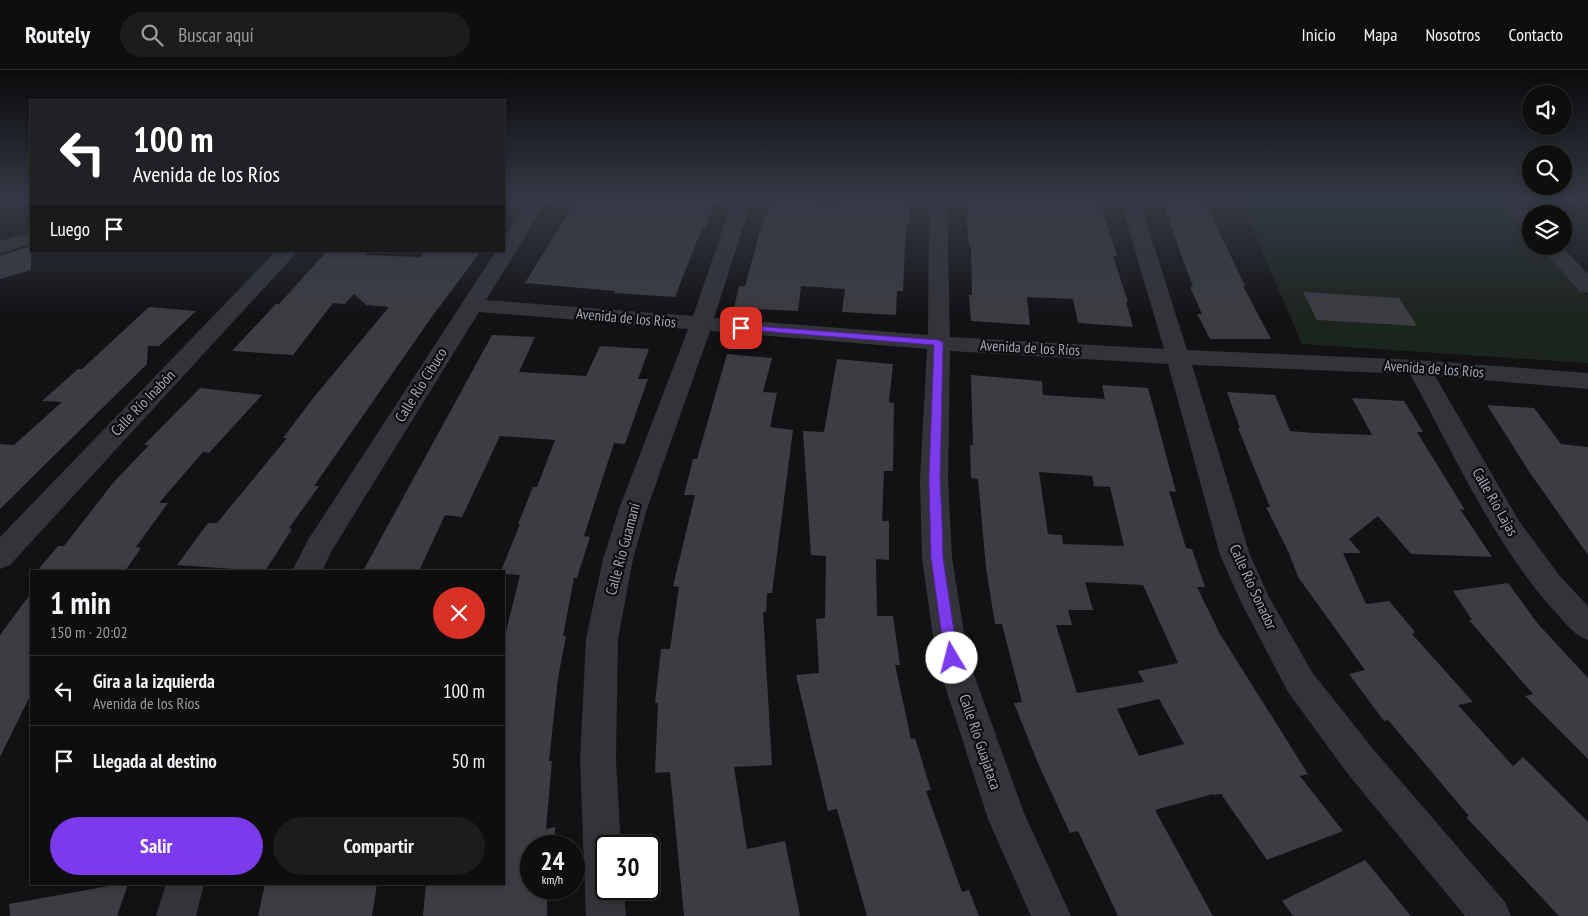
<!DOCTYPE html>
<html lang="es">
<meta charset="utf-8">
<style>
:root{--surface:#0e0e0f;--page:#1c1c1d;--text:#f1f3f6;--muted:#9b9c9e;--line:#2e2e2f;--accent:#7c3aed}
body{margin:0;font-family:"PT Sans Narrow",sans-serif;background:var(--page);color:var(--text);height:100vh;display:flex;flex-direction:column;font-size:19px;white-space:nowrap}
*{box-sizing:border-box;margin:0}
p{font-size:16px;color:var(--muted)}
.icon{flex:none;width:28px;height:28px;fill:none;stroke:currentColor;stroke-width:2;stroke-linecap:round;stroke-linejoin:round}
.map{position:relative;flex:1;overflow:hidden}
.drawer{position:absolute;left:30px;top:500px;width:475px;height:315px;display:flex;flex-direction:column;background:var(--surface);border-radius:0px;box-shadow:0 2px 8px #0003,0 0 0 1px var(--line)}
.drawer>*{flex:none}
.banner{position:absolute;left:30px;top:30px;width:475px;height:152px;border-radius:0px;box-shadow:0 2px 8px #0003,0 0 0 1px var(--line);background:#202124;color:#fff;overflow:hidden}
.fabs{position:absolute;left:1522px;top:15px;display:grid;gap:10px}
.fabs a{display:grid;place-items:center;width:50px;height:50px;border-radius:50%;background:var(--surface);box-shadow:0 2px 8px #0003,0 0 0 1px var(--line);font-size:25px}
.speed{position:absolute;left:520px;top:765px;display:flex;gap:10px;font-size:25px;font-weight:700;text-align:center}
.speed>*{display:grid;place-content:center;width:65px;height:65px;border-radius:50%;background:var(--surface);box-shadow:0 2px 8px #0003,0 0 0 1px var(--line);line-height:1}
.speed small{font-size:12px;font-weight:400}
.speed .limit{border:2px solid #111;border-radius:8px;background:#fff;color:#111}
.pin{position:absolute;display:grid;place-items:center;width:42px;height:42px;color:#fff;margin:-21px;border-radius:10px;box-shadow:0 2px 8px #0006}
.me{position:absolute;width:55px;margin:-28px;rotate:352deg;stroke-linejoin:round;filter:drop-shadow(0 0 4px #0008)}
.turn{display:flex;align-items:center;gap:18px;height:105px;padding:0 20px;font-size:22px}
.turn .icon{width:65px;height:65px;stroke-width:2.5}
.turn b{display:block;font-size:35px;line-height:42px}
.then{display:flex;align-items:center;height:48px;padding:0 20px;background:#0003;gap:10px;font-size:19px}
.round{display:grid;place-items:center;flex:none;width:52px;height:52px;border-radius:26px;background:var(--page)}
.overview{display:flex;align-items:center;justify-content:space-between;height:85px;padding:0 20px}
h1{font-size:30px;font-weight:800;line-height:38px}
.primary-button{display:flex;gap:10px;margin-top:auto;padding:10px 20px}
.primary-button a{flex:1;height:58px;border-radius:30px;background:var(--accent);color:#fff;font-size:20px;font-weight:800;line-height:58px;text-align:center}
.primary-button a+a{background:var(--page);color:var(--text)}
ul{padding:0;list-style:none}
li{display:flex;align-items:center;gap:15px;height:70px;padding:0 20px;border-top:1px solid var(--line)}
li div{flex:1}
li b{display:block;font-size:19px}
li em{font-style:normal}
header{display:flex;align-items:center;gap:30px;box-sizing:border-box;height:70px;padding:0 25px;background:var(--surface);border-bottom:1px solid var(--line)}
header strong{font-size:24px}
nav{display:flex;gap:28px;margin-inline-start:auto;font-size:18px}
.search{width:350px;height:45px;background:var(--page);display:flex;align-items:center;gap:12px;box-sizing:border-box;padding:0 18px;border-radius:28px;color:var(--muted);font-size:19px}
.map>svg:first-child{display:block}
</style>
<header>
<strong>Routely</strong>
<div class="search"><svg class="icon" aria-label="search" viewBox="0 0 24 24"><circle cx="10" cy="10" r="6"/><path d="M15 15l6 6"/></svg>Buscar aquí</div>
<nav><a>Inicio</a><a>Mapa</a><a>Nosotros</a><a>Contacto</a></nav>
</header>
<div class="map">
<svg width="1588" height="846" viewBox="0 0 1588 846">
<rect width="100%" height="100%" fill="#121214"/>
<!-- green -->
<path fill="#1c241e" d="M 1240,129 L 1500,129 L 1531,164 L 1531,176 L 1542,176 L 1588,227 L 1588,293 L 1302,274 Z"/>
<!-- building -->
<g fill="#3c3c42" fill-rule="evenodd">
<path d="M 577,129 L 715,129 L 706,158 L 702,158 L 675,227 L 614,223 L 615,221 L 525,213 Z"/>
<path d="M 771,129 L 835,132 L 838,129 L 909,129 L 910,153 L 906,153 L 903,221 L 897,221 L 896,245 L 842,242 L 845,219 L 801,216 L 798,241 L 734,238 L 739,216 L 745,216 L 764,147 L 766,147 Z"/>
<path d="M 967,129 L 1099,129 L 1117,186 L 1113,186 L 1128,232 L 1126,232 L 1133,257 L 1078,253 L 1073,229 L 1027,227 L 1030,255 L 971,251 L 969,225 L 972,225 L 971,177 L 969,177 L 967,152 Z"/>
<path d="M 1161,129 L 1204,130 L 1245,216 L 1243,216 L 1271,269 L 1210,269 L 1197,244 L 1202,244 L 1190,217 L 1193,217 Z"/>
<path d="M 31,176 L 31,200 L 0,209 L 0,186 Z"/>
<path d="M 327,181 L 368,181 L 365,185 L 420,187 L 425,181 L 481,181 L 431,248 L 314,416 L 319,416 L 289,458 L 292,459 L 265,501 L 177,495 L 208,453 L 217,453 L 287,368 L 283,368 L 314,327 L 389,237 L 366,235 L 354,224 L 345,234 L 333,233 L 293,285 L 232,281 L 276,234 L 279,234 Z"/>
<path d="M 1303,222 L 1399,228 L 1417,256 L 1317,250 Z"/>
<path d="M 149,237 L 196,241 L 159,276 L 148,276 L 147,294 L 0,439 L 0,374 L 14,375 L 62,332 L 42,331 L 78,299 L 82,299 Z"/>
<path d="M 492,265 L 535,267 L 519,302 L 586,306 L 600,276 L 649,279 L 638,309 L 648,309 L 625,374 L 614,373 L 584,466 L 590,467 L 577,508 L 574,508 L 563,566 L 566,566 L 558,608 L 549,691 L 552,691 L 546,759 L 555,757 L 555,776 L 531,776 L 531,819 L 554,819 L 554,829 L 547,830 L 547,846 L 423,846 L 426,814 L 504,814 L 504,569 L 520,505 L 504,504 L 504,501 L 501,501 L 520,454 L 518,454 L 533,417 L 537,417 L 555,370 L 500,366 L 462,447 L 445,445 L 419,501 L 363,501 Z"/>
<path d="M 727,284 L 772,288 L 763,322 L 777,323 L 770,357 L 793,360 L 772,523 L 767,523 L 766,542 L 763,542 L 772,695 L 734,697 L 747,779 L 785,771 L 800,846 L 684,846 L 670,702 L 655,703 L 658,633 L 655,633 L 661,579 L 670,579 L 679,517 L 673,516 L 695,425 L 684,425 L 693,389 L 697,389 Z"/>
<path d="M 837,289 L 893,294 L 889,332 L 894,333 L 893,401 L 884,401 L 882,451 L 889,451 L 889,490 L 876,489 L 877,546 L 893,546 L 900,595 L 895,595 L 911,669 L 915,668 L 931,720 L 926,721 L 962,822 L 969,820 L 979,846 L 867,846 L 837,739 L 828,741 L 796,605 L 819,603 L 816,549 L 825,548 L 826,486 L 811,485 L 803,361 L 824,362 Z"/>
<path d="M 971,305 L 1042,311 L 1043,325 L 1105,329 L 1102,315 L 1148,318 L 1176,422 L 1169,421 L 1186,478 L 1192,479 L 1205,517 L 1197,517 L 1220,564 L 1308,704 L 1300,706 L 1343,761 L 1267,790 L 1221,724 L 1213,725 L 1213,724 L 1155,740 L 1213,846 L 1118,846 L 1078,761 L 1070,763 L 1037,691 L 1014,633 L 1022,632 L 1002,554 L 995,554 L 986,498 L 978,409 L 971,408 L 970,375 L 973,375 ZM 1039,402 L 1092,406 L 1094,416 L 1110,417 L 1124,476 L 1063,474 L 1062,465 L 1048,464 ZM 1085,512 L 1143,515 L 1178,593 L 1138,601 L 1144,612 L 1077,623 L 1056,555 L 1072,555 L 1068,540 L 1093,540 ZM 1159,629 L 1184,674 L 1139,686 L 1117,639 Z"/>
<path d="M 200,318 L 262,325 L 209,383 L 203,382 L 159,433 L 168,433 L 136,477 L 141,478 L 125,501 L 37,501 L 58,476 L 64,476 L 113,413 L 149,375 L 144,375 Z"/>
<path d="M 1227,322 L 1275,325 L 1290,361 L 1314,363 L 1372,365 L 1352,328 L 1404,331 L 1423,362 L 1417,362 L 1465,440 L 1460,439 L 1492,487 L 1411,484 L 1378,446 L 1349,469 L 1361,483 L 1343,483 L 1366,534 L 1389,531 L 1415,562 L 1412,564 L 1473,632 L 1458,635 L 1513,696 L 1523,687 L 1588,752 L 1588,846 L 1559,846 L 1466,747 L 1469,746 L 1388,650 L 1384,651 L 1349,604 L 1365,600 L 1298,507 L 1289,483 L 1266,437 L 1270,437 L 1238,358 L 1240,358 Z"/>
<path d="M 1487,335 L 1534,338 L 1561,374 L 1588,377 L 1588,485 L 1530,403 Z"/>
<path d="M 1508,513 L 1538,554 L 1588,608 L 1588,689 L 1525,626 L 1533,624 L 1469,550 L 1472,550 L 1453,521 Z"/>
<path d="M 31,523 L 31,624 L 0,687 L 0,565 Z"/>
<path d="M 1365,790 L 1411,846 L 1293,846 L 1282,831 Z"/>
<path d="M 120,814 L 128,814 L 117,846 L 10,846 L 9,834 Z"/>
<path d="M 265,814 L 377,814 L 372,846 L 258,846 Z"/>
</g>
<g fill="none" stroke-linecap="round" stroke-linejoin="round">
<!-- street -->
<g fill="#333339" fill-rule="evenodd">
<path d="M 529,129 L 548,129 L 486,230 L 693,246 L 733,129 L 752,129 L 714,248 L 928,265 L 929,129 L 947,129 L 950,267 L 1164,279 L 1120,129 L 1139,129 L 1187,280 L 1418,290 L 1588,303 L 1588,319 L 1435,306 L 1519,451 L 1559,505 L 1588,536 L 1588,570 C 1574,565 1567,555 1557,544 C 1494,475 1455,386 1410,304 L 1192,295 L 1250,485 L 1269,527 L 1312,602 L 1373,679 L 1505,832 L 1511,846 L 1465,846 L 1347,703 L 1288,622 L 1241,532 L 1220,485 L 1168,294 L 950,281 L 948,410 L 952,488 L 968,588 L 1024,743 L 1071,846 L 1031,846 L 988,749 L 936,588 L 922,488 L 920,410 L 927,279 L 710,261 L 647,439 L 633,489 L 618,569 L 616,690 L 621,776 L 606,776 L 606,819 L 624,819 L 626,846 L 586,846 L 580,690 L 586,569 L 603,489 L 619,439 L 688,259 L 479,242 L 331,482 L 322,501 L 292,501 L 308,470 L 496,181 L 504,181 L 504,169 Z"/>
<path d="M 1498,129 L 1518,129 L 1531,144 L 1531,161 L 1524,159 Z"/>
<path d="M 31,162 L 31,174 L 0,184 L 0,171 Z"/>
<path d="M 1540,176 L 1561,176 L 1588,204 L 1588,223 L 1580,222 Z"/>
<path d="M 276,181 L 298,181 L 10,495 L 0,499 L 0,467 Z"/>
<path d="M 166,814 L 204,814 L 196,846 L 156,846 Z"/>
</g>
</g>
<!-- sky -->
<linearGradient id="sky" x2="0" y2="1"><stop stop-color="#0a0a0b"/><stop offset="0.52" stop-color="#333945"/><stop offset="1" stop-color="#333945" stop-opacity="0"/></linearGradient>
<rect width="1588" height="248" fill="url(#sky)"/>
<!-- route -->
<path fill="#7c3aed" stroke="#51269a" d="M 741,255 L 939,270 L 943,273 L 940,410 L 942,450 L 943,488 L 958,588 L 956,592 L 952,594 L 947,592 L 945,588 L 931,488 L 929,410 L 934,275 L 738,259 L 738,256 Z"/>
<g text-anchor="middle" stroke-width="4.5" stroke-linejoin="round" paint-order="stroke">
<!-- street labels -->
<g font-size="15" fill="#a2a6b6" stroke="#0d0d0f">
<text transform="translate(626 248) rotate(5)" y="5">Avenida de los Ríos</text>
<text transform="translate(1030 278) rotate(3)" y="5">Avenida de los Ríos</text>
<text transform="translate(1434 299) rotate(4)" y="5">Avenida de los Ríos</text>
<text transform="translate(421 315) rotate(-58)" y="5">Calle Río Cibuco</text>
<text transform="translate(143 333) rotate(-46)" y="5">Calle Río Inabón</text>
<text transform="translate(1495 432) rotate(60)" y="5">Calle Río Lajas</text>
<text transform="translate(623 479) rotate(-75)" y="5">Calle Río Guamaní</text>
<text transform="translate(1253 517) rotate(65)" y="5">Calle Río Sonador</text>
<text transform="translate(980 672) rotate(71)" y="5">Calle Río Guajataca</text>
</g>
</g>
</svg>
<div class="fabs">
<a><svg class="icon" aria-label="sound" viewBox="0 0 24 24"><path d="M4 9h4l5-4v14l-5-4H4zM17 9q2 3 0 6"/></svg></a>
<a><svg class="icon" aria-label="search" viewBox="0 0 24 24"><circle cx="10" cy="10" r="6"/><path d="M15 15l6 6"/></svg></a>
<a><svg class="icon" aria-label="layers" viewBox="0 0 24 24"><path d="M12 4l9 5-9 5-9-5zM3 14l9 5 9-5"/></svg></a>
</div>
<div class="speed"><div>24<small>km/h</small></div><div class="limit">30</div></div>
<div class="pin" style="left:741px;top:258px;background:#d93025"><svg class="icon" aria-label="arrive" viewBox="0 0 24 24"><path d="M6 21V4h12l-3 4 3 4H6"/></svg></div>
<svg class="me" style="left:952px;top:588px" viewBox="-20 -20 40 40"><circle r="19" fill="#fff"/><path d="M0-13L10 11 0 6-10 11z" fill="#7c3aed"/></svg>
<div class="banner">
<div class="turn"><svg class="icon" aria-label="left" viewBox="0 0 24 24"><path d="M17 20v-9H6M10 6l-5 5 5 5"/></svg><div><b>100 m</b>Avenida de los Ríos</div></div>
<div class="then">Luego<svg class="icon" aria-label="arrive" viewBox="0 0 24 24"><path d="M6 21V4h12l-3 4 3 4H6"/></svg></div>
</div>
<section class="drawer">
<div class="overview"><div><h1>1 min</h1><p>150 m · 20:02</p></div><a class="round" style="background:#d93025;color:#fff"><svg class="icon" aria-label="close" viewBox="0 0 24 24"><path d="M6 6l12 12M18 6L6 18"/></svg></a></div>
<ul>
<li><svg class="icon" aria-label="left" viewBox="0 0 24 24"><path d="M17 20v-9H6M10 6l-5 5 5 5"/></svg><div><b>Gira a la izquierda</b><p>Avenida de los Ríos</p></div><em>100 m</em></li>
<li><svg class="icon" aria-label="arrive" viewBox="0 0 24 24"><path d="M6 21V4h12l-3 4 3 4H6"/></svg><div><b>Llegada al destino</b></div><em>50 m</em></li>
</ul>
<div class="primary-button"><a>Salir</a><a>Compartir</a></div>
</section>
</div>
